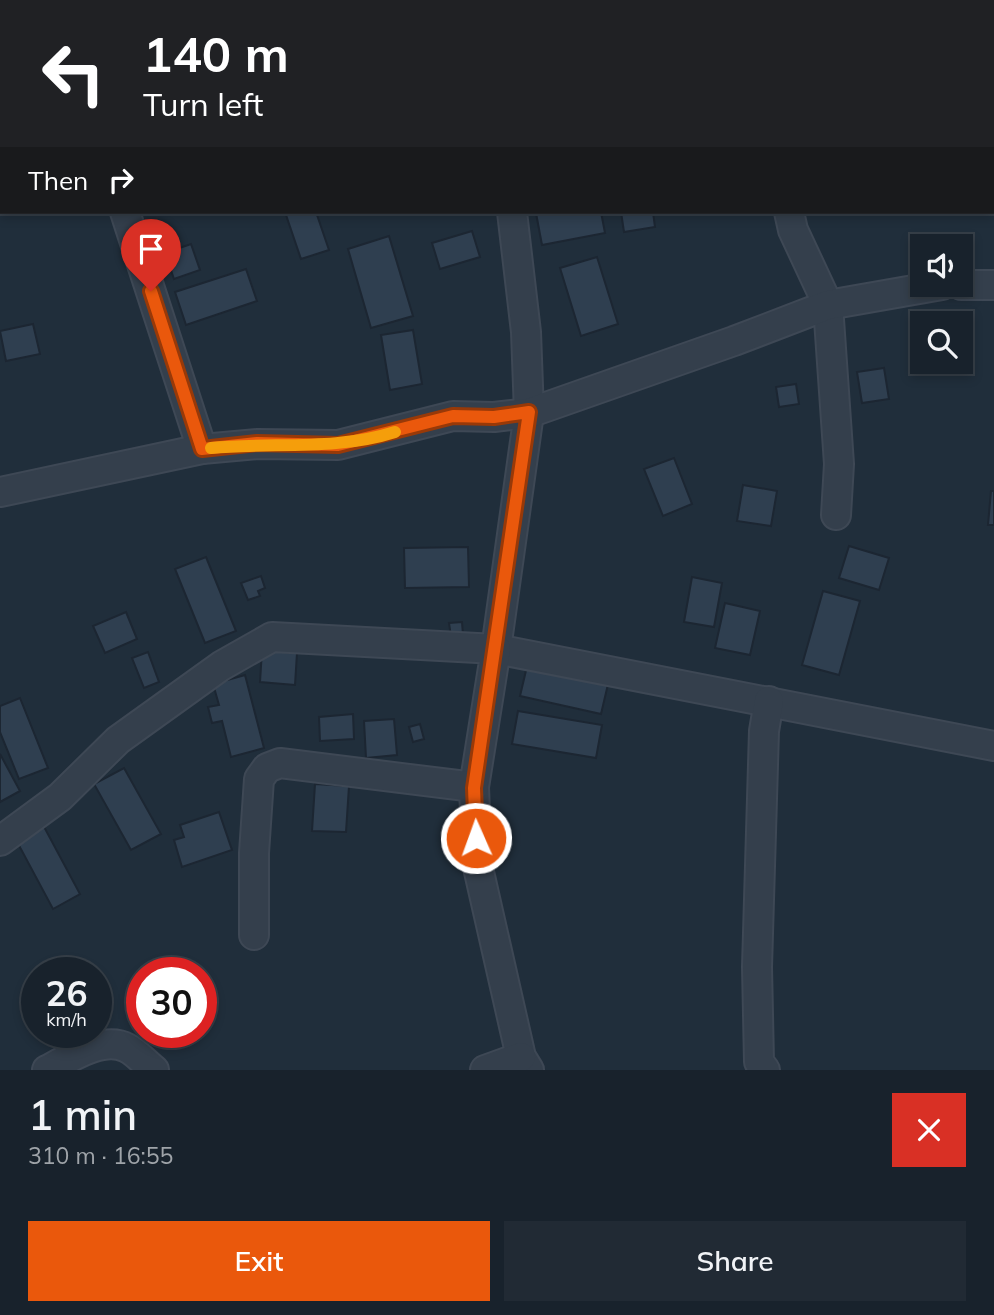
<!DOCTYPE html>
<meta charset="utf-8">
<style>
:root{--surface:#18222c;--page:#212a34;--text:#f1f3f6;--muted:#9fa4a9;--line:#363f48;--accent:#ea580c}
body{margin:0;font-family:Mulish,sans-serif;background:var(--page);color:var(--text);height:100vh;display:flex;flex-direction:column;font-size:26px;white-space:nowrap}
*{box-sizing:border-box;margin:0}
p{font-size:23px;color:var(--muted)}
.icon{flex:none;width:38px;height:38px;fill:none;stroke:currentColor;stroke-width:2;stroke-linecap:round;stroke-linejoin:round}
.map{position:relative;height:1070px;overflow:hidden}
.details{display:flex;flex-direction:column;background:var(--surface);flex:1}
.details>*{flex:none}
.banner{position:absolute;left:0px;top:0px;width:994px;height:214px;box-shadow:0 4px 10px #0003,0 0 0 2px var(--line);background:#202124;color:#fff;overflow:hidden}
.tools{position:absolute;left:910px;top:234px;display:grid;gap:14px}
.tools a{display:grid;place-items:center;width:63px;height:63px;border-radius:0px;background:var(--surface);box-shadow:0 4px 10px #0003,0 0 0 2px var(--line);font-size:35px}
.speed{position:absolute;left:21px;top:957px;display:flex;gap:14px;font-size:35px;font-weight:700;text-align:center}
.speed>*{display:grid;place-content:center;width:91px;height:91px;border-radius:50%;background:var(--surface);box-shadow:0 4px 10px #0003,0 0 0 2px var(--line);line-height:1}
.speed small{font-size:18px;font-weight:400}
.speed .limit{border:10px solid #d22;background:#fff;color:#111}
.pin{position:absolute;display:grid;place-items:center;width:60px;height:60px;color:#fff;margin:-72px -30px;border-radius:50% 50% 50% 0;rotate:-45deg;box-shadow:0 0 7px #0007}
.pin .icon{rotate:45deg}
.me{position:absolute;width:77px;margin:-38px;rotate:358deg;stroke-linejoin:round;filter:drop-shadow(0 0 5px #0008)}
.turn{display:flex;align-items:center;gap:24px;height:147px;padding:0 28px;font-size:32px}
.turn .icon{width:91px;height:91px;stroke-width:2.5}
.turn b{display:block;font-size:49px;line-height:60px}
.then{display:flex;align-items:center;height:66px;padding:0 28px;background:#0003;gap:14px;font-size:26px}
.round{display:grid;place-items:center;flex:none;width:74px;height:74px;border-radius:0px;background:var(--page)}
.head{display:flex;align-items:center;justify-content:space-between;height:119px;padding:0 28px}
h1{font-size:42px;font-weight:600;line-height:52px}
.primary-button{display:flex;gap:14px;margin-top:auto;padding:14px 28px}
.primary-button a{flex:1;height:80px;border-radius:0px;background:var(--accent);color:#fff;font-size:28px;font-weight:600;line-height:80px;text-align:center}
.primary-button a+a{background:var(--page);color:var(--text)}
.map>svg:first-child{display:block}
</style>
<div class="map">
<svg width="994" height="1070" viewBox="0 0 994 1070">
<rect width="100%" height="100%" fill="#202e3b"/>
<!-- building -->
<g fill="#2f3f50" stroke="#1c2632" stroke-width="2">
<path d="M 510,0 L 592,0 L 586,2 Z"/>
<path d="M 285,212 L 316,212 L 329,250 L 301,259 Z"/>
<path d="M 545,212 L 601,212 L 605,233 L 542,245 L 536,213 Z"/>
<path d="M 621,212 L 653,212 L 655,227 L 624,232 Z"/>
<path d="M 472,231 L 480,257 L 440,269 L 432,243 Z"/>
<path d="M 389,236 L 413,316 L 371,328 L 348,249 Z"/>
<path d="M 191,244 L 200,270 L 174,279 L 165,253 Z"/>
<path d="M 597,257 L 618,324 L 581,336 L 560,268 Z"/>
<path d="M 246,269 L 257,301 L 186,325 L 175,292 Z"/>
<path d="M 33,324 L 40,354 L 6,361 L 0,331 Z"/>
<path d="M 413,330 L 422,384 L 390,390 L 381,335 Z"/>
<path d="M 884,368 L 889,399 L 862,403 L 857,372 Z"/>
<path d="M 796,384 L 799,404 L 779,407 L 776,387 Z"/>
<path d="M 674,458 L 692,504 L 663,516 L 644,469 Z"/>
<path d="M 743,485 L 777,491 L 771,526 L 737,521 Z"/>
<path d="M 991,491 L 994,491 L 994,525 L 988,525 Z"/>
<path d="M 849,546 L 889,558 L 879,590 L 839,578 Z"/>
<path d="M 468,547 L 469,587 L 405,588 L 404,548 Z"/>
<path d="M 206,557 L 236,631 L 205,643 L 175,569 Z"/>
<path d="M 261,576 L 265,588 L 258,591 L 260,596 L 248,600 L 241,583 Z"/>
<path d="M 692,577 L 722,583 L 714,627 L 684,622 Z"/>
<path d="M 823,591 L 860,601 L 839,675 L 802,665 Z"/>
<path d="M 725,603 L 760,611 L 750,655 L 715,648 Z"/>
<path d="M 126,612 L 137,639 L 105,653 L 93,626 Z"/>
<path d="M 462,622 L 463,635 L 451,637 L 449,623 Z"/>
<path d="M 262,650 L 297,653 L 295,685 L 260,682 Z"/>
<path d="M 148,652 L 159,682 L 144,688 L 132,658 Z"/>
<path d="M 528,662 L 609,680 L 601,714 L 520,696 Z"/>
<path d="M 245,675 L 264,748 L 231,757 L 222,721 L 212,723 L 208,707 L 219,705 L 213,684 Z"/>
<path d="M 20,698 L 48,768 L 19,779 L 0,732 L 0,706 Z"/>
<path d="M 518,711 L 602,725 L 596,758 L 512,744 Z"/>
<path d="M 353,714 L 354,739 L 320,741 L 319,717 Z"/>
<path d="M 394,719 L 397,755 L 366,758 L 364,721 Z"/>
<path d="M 420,724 L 424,739 L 413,742 L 409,727 Z"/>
<path d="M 0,754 L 20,791 L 0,802 Z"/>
<path d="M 124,768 L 161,834 L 131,850 L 94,784 Z"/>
<path d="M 315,784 L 349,786 L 346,832 L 312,831 Z"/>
<path d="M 219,812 L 232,850 L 182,867 L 174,840 L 184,837 L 180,825 Z"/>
<path d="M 42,823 L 80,894 L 53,909 L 15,838 Z"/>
</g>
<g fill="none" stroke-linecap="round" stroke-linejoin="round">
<defs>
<g id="minor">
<path d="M 9,0 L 10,2"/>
<path d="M 480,0 L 481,2"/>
<path d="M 743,0 L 744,2"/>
<path d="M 0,22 L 2,22"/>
<path d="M 125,212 L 202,449"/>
<path d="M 512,212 L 526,332 L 529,413 L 496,649 L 994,746"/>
<path d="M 789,212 L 793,230 L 828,305 L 839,464 L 836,515"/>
<path d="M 961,285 L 994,285"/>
<path d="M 0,492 L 202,449 L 258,444 L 338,445 L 453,416 L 494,417 L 529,413 L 734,341 L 828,305 L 942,285"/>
<path d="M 0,841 L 60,797 L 118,740 L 221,666 L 272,637 L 496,649 L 474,787 L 477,863 L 521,1057 L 529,1070"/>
<path d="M 254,935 L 254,853 L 259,779 L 267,768 L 280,763 L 474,787"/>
<path d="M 47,1070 C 68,1059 103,1035 127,1048 C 137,1053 145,1063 154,1070"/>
<path d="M 485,1070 L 521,1057"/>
<path d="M 765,1070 L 759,1062 L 757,967 L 764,731 L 769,701"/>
</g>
</defs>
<!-- minor casing -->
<use href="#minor" stroke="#3e4855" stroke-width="32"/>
<!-- minor -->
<use href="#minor" stroke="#343f4c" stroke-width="28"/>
</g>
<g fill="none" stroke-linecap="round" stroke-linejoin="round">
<defs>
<path id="route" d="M 151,291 L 202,449 L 257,443 L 338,445 L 453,416 L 494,417 L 529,412 L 474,788 L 476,838"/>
</defs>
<!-- route casing -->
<use href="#route" stroke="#983908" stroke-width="18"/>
<!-- route -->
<use href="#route" stroke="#ea580c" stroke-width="12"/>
<!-- slow -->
<path stroke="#f59e0b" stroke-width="12" d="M 211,448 C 272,442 336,451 395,432"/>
</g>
</svg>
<div class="tools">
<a><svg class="icon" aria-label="sound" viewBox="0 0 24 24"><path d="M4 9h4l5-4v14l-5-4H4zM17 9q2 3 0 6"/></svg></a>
<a><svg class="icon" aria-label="search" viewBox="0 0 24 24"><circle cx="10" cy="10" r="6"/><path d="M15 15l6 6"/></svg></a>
</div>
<div class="speed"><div>26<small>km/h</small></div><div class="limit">30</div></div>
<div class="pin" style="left:151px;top:291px;background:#d93025"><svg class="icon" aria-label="arrive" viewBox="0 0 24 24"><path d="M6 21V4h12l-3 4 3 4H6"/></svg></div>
<svg class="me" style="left:476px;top:838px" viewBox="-20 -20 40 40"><circle r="17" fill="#ea580c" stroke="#fff" stroke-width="3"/><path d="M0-11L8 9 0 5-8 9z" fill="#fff"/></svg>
<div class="banner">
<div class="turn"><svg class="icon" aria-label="left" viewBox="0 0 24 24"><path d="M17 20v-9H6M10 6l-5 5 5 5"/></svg><div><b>140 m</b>Turn left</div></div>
<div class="then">Then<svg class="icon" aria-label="right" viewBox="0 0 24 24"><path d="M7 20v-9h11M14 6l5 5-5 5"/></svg></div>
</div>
</div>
<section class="details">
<div class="head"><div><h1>1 min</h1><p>310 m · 16:55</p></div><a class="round" style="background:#d93025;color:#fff"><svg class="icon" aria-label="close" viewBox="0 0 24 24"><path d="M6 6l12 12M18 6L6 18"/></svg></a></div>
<div class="primary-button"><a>Exit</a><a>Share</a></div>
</section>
